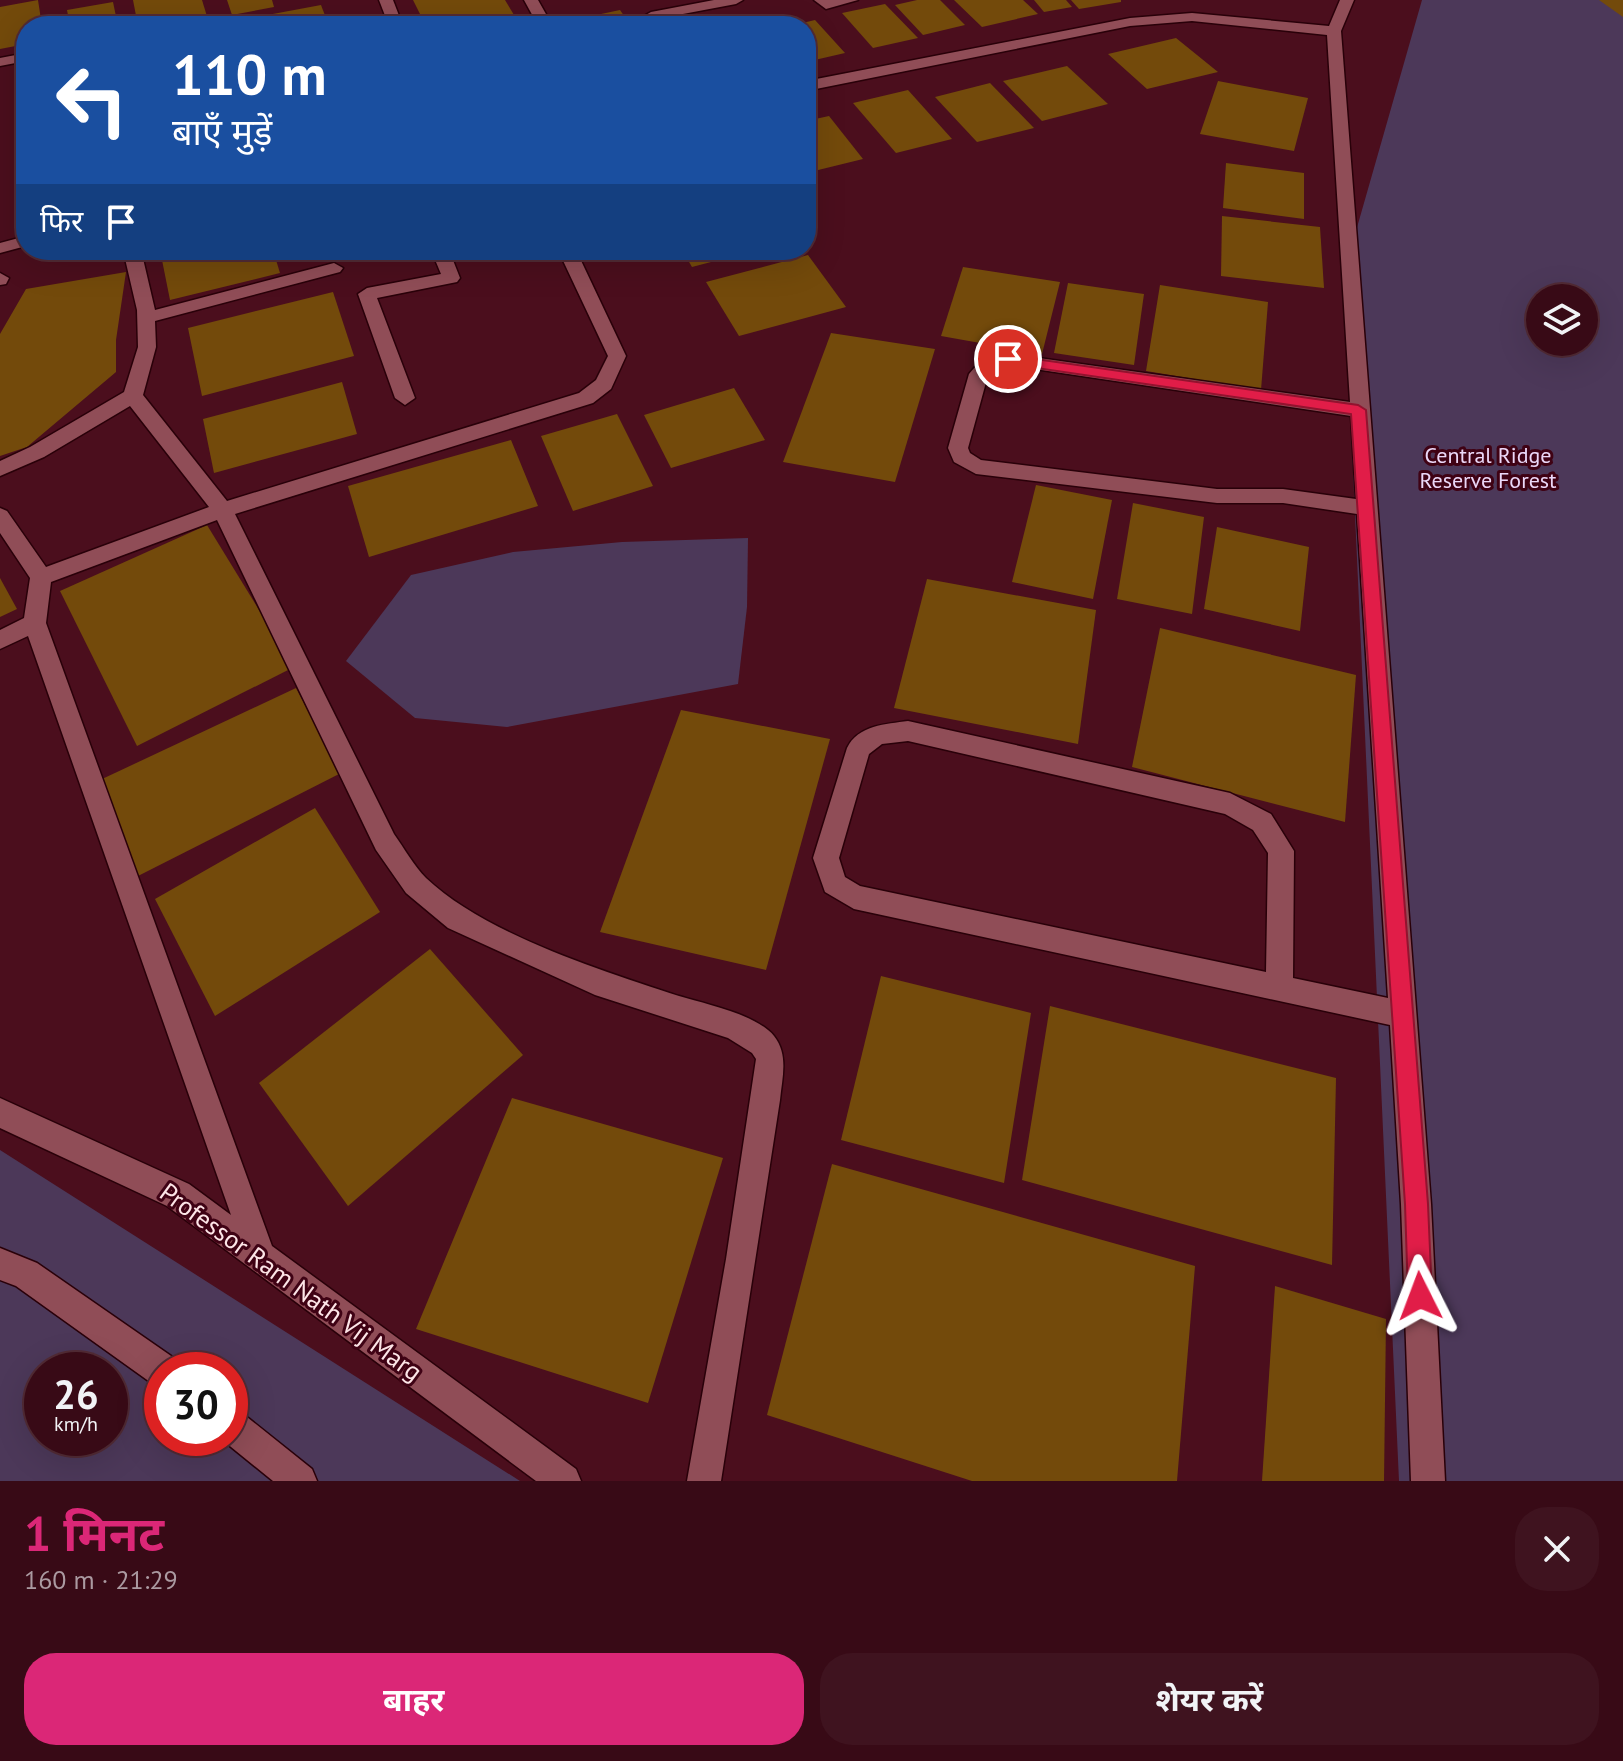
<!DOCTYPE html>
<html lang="hi">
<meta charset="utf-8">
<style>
:root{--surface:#380a16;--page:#3f131f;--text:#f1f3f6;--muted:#ab9aa1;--line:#522b35;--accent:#db2777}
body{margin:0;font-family:"PT Sans","Noto Sans Devanagari",sans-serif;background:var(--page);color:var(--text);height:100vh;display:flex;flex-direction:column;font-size:30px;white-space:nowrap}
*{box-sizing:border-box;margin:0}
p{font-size:26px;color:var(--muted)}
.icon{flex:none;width:44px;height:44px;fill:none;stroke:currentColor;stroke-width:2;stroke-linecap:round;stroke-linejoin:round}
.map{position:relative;height:1481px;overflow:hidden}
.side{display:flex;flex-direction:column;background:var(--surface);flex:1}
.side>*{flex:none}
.top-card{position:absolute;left:16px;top:16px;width:800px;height:244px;border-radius:32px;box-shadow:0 8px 32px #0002,0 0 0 2px var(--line);background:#1a4fa0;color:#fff;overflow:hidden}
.fabs{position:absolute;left:1526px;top:284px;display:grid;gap:16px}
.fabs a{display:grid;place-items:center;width:72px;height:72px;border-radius:50%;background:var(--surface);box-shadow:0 8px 32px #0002,0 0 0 2px var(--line);font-size:40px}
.speed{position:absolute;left:24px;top:1352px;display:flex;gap:16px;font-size:40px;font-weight:700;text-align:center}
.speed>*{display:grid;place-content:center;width:104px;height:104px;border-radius:50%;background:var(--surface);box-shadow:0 8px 32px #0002,0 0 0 2px var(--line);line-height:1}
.speed small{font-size:20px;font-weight:400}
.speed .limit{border:12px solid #d22;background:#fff;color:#111}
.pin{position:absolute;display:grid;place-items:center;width:68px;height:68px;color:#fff;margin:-34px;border:4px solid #fff;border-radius:50%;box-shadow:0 2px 8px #0007}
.me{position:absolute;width:88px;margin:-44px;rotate:357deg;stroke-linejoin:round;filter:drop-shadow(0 0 6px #0008)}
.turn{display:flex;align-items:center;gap:28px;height:168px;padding:0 24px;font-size:36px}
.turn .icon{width:104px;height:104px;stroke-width:2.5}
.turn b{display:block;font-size:56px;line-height:68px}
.then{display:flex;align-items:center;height:76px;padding:0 24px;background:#0003;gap:16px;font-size:30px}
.round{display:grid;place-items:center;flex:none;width:84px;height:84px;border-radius:32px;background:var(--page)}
.head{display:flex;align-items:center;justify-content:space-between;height:136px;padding:0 24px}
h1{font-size:48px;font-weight:700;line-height:60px;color:var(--accent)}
.cta{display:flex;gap:16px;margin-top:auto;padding:16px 24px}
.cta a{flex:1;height:92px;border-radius:32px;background:var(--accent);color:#fff;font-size:32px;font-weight:700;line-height:92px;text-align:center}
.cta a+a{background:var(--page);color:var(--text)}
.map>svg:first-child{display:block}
</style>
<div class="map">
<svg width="1623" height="1481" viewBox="0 0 1623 1481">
<rect width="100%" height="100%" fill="#4b0e1d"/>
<!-- green -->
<g fill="#4c3859" fill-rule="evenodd">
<path d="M 1422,0 L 1623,0 L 1623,1481 L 1399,1481 L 1344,273 ZM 1540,298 L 1584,298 L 1584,342 L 1540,342 Z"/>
<path d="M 748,538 L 747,607 L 738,684 L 507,727 L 415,718 L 346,661 L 411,575 L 513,552 L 622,542 Z"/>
<path d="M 0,1150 L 520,1481 L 0,1481 ZM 42,1370 L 110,1370 L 110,1438 L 42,1438 ZM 162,1370 L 230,1370 L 230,1438 L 162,1438 Z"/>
</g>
<!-- building -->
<g fill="#734a0b">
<path d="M 38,0 L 42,26 L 26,26 L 26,44 L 0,49 L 0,7 Z"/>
<path d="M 133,0 L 202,0 L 209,23 L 191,26 L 138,26 Z"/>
<path d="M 227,0 L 272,0 L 274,7 L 232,15 Z"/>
<path d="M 413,0 L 505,0 L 517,20 L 488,26 L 426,26 Z"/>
<path d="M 917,0 L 940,0 L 965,25 L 923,35 L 895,5 Z"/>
<path d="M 954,0 L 1023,0 L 1038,14 L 982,27 Z"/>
<path d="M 1034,0 L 1066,0 L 1072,7 L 1044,12 Z"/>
<path d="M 1071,0 L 1121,0 L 1121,2 L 1079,9 Z"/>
<path d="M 1599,0 L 1623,0 L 1623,17 Z"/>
<path d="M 113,2 L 118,26 L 70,26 L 67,10 Z"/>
<path d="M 885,4 L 918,38 L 873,48 L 842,13 Z"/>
<path d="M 321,5 L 329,26 L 248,26 L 246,19 Z"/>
<path d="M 620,10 L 631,26 L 549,26 L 549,25 Z"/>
<path d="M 815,20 L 845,53 L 806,62 L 806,26 L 794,25 Z"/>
<path d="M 1176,38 L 1218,72 L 1147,89 L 1108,54 Z"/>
<path d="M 1067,66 L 1108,104 L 1042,121 L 1003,81 Z"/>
<path d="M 1218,81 L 1308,98 L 1294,151 L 1200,134 Z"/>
<path d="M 990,83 L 1034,128 L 977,142 L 935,97 Z"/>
<path d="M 908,90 L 952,139 L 896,153 L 853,103 Z"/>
<path d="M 829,116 L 863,159 L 806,173 L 806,121 Z"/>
<path d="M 26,155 L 26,211 L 24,211 L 19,156 Z"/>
<path d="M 1226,163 L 1304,173 L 1304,219 L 1223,208 Z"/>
<path d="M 1222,216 L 1320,227 L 1324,288 L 1221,276 Z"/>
<path d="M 160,250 L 273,250 L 280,273 L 170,300 Z"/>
<path d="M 682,250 L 753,250 L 753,251 L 692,267 Z"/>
<path d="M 808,255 L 846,307 L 739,336 L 706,282 Z"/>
<path d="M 963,267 L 1060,282 L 1042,354 L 941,336 Z"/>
<path d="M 126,272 L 116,340 L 116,372 L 27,447 L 0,456 L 0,334 L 26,289 Z"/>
<path d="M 1068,283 L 1144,294 L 1134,365 L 1054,353 Z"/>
<path d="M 1160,285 L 1268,302 L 1261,390 L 1146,371 Z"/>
<path d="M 333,292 L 354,356 L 202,396 L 188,328 Z"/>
<path d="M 831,333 L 935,349 L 895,482 L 783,462 Z"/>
<path d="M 342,382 L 357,434 L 214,473 L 203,419 Z"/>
<path d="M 734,388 L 765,440 L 671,468 L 644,415 Z"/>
<path d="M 617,414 L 653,486 L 573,511 L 541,436 Z"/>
<path d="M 511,440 L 538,506 L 369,557 L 348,486 Z"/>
<path d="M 1036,485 L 1112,500 L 1093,599 L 1012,582 Z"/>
<path d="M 1133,503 L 1204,517 L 1192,614 L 1117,599 Z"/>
<path d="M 207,525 L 294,667 L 137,746 L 60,591 Z"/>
<path d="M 1217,527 L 1309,547 L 1300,631 L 1204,609 Z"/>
<path d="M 0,578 L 17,609 L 0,617 Z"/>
<path d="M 927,579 L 1096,610 L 1078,744 L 894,708 Z"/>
<path d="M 1160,628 L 1356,675 L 1345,822 L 1132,767 Z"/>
<path d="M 296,688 L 341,773 L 138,876 L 100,780 Z"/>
<path d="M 681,710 L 830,739 L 766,970 L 600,932 Z"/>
<path d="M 315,808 L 380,912 L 215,1016 L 155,899 Z"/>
<path d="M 430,949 L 523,1055 L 348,1206 L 259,1083 Z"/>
<path d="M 881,976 L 1031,1013 L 1004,1183 L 841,1140 Z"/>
<path d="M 1050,1006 L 1336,1078 L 1332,1265 L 1022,1180 Z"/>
<path d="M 512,1098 L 723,1158 L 648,1403 L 416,1329 Z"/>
<path d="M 832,1164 L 1195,1266 L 1177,1481 L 972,1481 L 767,1415 Z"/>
<path d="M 1275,1286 L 1386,1319 L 1384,1481 L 1262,1481 Z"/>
</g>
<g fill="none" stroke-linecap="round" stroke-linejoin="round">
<defs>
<g id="minor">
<path d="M 379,0 L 393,0 L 403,26 L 389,26 Z"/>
<path d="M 524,0 L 538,0 L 551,23 L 549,26 L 522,26 L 535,20 Z"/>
<path d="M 714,0 L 743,0 L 736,4 L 651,20 L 644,16 L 651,12 Z"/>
<path d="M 814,0 L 858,0 L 826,9 Z"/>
<path d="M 1340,0 L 1354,0 L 1341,31 L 1431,1204 L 1445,1481 L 1411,1481 L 1401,1204 L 1390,1025 L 854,909 L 825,892 L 813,858 L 847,748 C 858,725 886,724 908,721 L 1230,793 L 1271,814 L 1294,851 L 1293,978 L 1388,998 L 1357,514 L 1283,503 L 1217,503 L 976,474 L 954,462 L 948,448 L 969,374 L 981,360 L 1003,353 L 1350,402 L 1327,35 L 1192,21 L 1130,26 L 806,91 L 806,81 L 1130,18 L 1192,13 L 1329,26 ZM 1008,365 L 1351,416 L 1356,499 L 1283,489 L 1217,489 L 981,460 L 970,453 L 968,448 L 988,375 L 998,367 ZM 908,741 L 1225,814 L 1253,830 L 1268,853 L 1266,972 L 860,886 L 845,877 L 839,858 L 869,754 L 882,744 Z"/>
<path d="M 26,53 L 26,61 L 0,66 L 0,58 Z"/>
<path d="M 26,236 L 26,246 L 0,253 L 0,243 Z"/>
<path d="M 123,250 L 141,250 L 155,310 L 334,263 L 343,268 L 340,272 L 155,321 L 156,347 L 143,395 L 227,501 L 579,393 L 596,380 L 608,356 L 558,250 L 576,250 L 626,356 L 611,389 L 593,403 L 235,514 L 394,834 C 404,848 414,866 426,878 C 485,934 602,971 679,996 C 705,1004 756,1014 774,1036 C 789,1055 782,1078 780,1100 L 721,1481 L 687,1481 L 726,1259 L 756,1059 L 752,1053 L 728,1038 L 595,995 L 448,928 L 406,893 L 376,850 L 217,520 L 51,582 L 46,623 L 272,1246 L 576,1469 L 581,1481 L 536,1481 L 167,1206 L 0,1128 L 0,1098 L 189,1184 L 231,1215 L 28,636 L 0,649 L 0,630 L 24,618 L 30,578 L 0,533 L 0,508 L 7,511 L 46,567 L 209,507 L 130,406 L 44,457 L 0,476 L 0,461 L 30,447 L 124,392 L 138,347 L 137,310 Z"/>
<path d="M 431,250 L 449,250 L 460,278 L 457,282 L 377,298 L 415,398 L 405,405 L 395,398 L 358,294 L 367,288 L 441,274 Z"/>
<path d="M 0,273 L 9,278 L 6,284 L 0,285 Z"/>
<path d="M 0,1248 L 37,1263 L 174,1358 L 178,1370 L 162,1370 L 162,1386 L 150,1382 L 16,1286 L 0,1280 Z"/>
<path d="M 230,1408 L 242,1413 L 312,1469 L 317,1481 L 273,1481 L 220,1438 L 230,1438 Z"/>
</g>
</defs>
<!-- minor casing -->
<use href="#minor" stroke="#290009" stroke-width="3"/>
<!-- minor -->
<use href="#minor" fill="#904d57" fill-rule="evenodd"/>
</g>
<!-- route -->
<path fill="#e11d48" stroke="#92132f" stroke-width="2" d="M 1008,355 L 1358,405 L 1366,410 L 1428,1204 L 1432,1296 L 1429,1305 L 1420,1308 L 1412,1305 L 1408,1296 L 1405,1204 L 1351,414 L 1003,363 L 1003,356 Z"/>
<g text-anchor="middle" stroke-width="6" stroke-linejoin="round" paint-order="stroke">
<!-- park labels -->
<g font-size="22" fill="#ebd8f8" stroke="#3f0214">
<text x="1488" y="463">Central Ridge<tspan x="1488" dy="25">Reserve Forest</tspan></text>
</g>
<!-- near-street labels -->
<g font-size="26" fill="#fde5e7" stroke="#3f0214">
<text transform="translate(291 1282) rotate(36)" y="9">Professor Ram Nath Vij Marg</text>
</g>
</g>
</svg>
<div class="fabs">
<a><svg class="icon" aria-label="layers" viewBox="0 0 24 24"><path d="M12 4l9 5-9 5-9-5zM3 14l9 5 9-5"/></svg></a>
</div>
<div class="speed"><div>26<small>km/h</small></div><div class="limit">30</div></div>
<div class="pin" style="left:1008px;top:359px;background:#d93025"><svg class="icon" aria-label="arrive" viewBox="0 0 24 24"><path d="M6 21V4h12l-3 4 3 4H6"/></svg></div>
<svg class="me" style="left:1420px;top:1296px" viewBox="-20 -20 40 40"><path d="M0-17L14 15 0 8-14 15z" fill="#e11d48" stroke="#fff" stroke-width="4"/></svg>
<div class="top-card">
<div class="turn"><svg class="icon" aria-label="left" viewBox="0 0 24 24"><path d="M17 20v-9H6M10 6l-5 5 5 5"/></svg><div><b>110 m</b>बाएँ मुड़ें</div></div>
<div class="then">फिर<svg class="icon" aria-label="arrive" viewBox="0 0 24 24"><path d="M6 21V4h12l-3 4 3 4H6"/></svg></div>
</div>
</div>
<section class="side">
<div class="head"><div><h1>1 मिनट</h1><p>160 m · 21:29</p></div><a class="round"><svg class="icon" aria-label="close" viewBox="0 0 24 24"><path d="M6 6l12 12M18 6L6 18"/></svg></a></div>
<div class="cta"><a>बाहर</a><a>शेयर करें</a></div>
</section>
